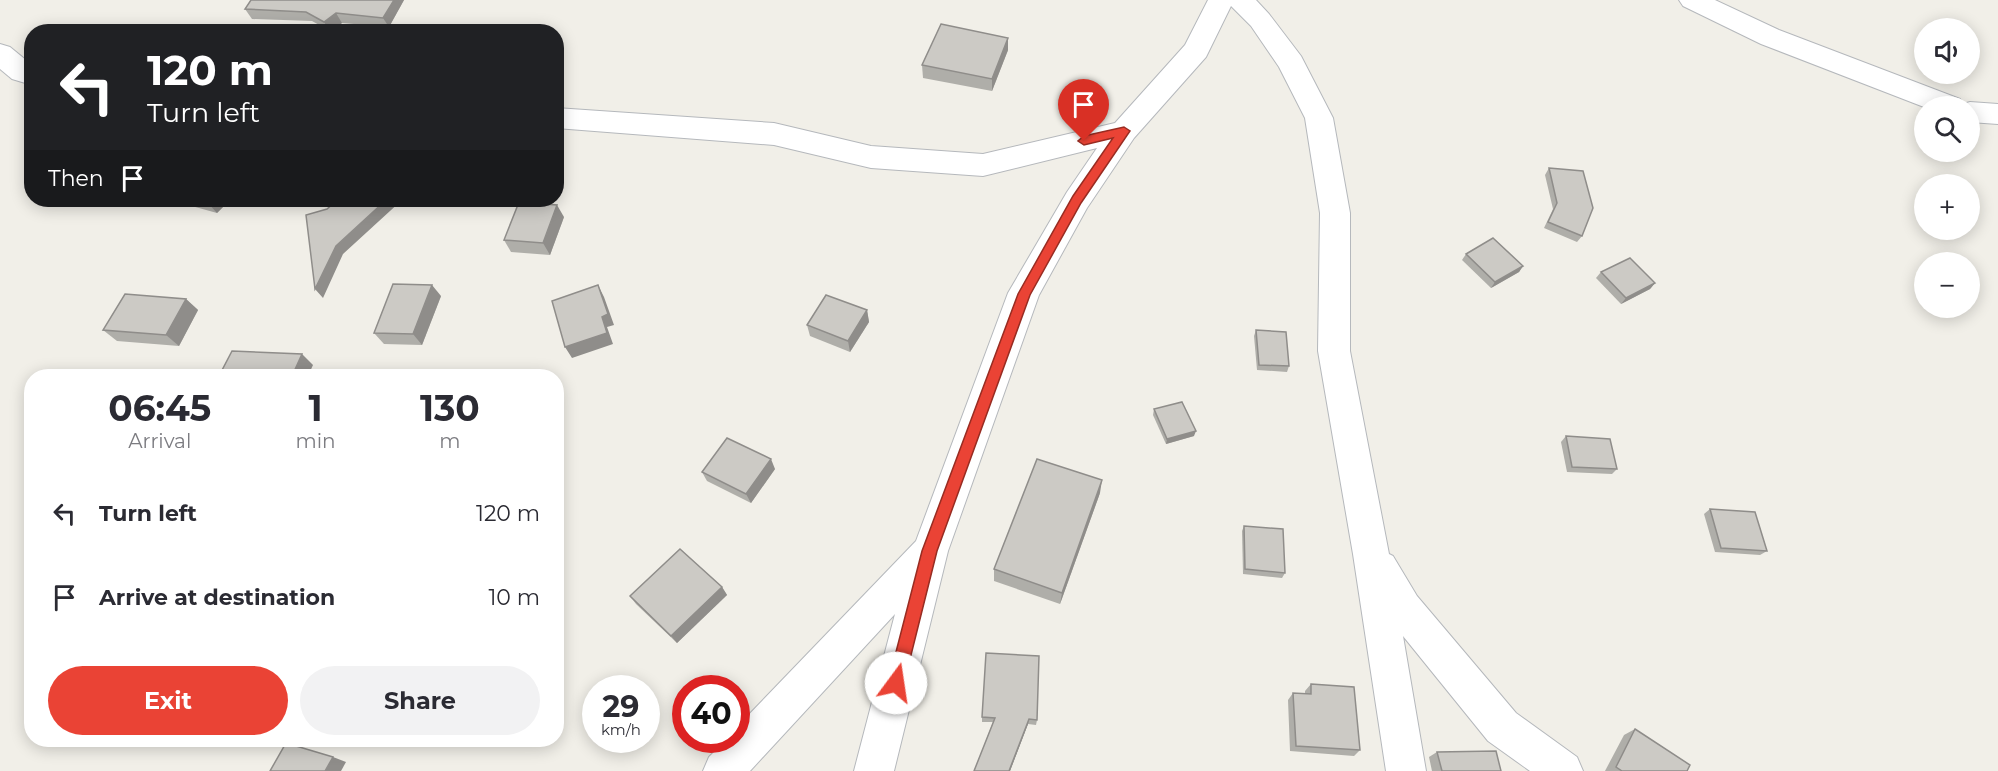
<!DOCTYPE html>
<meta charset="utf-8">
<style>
:root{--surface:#fff;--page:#f2f2f3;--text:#2b2b33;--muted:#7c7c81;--accent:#ea4335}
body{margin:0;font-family:Montserrat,sans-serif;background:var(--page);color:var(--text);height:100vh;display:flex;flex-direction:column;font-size:22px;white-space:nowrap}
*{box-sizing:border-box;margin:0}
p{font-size:20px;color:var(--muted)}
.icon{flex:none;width:33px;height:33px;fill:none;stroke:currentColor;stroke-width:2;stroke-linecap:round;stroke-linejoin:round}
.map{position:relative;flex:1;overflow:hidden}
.sheet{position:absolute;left:24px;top:369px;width:540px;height:378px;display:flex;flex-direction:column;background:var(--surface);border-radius:24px;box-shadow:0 3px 15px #0003}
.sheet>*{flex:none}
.top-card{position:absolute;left:24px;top:24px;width:540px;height:183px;border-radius:24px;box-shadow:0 3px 15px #0003;background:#202124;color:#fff;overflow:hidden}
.tools{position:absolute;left:1914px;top:18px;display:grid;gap:12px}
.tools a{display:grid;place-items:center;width:66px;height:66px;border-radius:50%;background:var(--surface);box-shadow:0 3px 15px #0003;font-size:30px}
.speed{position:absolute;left:582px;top:675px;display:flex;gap:12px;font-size:30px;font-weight:700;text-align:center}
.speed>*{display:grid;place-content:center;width:78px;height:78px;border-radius:50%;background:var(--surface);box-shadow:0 3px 15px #0003;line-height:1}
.speed small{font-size:15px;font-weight:400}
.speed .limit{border:9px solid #d22;background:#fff;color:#111}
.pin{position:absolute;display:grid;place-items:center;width:51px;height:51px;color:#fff;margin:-62px -26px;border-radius:50% 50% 50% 0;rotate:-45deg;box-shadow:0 0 6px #0007}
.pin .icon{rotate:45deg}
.me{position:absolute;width:66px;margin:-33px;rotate:14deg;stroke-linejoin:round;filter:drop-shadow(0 0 4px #0008)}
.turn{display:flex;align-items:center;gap:21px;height:126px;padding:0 24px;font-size:27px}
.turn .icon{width:78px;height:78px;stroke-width:2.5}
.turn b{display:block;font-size:42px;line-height:51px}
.then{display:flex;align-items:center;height:57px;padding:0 24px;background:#0003;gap:12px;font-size:22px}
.eta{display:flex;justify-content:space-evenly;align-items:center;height:102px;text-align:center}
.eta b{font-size:36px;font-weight:700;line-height:42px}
.cta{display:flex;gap:12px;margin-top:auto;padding:12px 24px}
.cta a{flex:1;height:69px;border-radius:36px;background:var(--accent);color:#fff;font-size:24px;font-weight:700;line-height:69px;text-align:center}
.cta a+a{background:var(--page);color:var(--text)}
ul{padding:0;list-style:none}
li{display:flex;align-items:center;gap:18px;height:84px;padding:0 24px}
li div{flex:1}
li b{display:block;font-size:22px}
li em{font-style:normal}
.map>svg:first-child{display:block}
</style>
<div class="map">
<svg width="1998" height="771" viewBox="0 0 1998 771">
<rect width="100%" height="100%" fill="#f1efe8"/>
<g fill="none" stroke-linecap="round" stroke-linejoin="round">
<defs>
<g id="minor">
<path d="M 1208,0 L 1256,0 L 1269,14 L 1301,56 L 1333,118 L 1350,213 L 1350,351 L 1389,554 L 1393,556 L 1417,596 L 1516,713 L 1577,757 L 1583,771 L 1530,771 L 1488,741 L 1403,636 L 1426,771 L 1386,771 L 1353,554 L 1318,351 L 1320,213 L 1305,118 L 1279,67 L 1251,26 L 1231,6 L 1206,57 L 1134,138 L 1087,208 L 1039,295 L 948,551 L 894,771 L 854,771 L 895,614 L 750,771 L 703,771 L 709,757 L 726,740 L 736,740 L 736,728 L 916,541 L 1008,293 L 1067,192 L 1097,148 L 983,176 L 871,168 L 774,145 L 556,128 L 556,108 L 774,123 L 871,146 L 983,154 L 1115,123 L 1185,45 Z"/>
<path d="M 1679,0 L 1715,0 L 1779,30 L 1960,99 L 1963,104 L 1970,102 L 1998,104 L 1998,124 L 1970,122 L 1970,106 L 1924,107 L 1761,44 L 1683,6 Z"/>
<path d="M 0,44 L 10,47 L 32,65 L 32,85 L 12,79 L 0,69 Z"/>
</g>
</defs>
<!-- minor casing -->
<use href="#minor" stroke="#b5b8bc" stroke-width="2"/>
<!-- minor -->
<use href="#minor" fill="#fff" fill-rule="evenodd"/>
</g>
<!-- wall -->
<g fill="#afaea9">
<path d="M 251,0 L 404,0 L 389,27 L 342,23 L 330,31 L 312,21 L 252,19 L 245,9 Z"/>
<path d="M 1008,50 L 992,91 L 923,78 L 922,65 Z"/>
<path d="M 1549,168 L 1582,236 L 1577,242 L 1544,228 L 1553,209 L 1545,175 Z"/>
<path d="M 170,200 L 230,200 L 217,213 Z"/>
<path d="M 564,217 L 550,255 L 511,252 L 504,240 Z"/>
<path d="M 1466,254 L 1523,266 L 1519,272 L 1491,288 L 1462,260 Z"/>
<path d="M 1601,272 L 1655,283 L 1650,289 L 1621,304 L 1596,278 Z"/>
<path d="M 441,296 L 422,345 L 384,344 L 374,333 Z"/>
<path d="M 186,299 L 198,310 L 179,346 L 117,341 L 103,330 Z"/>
<path d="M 867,310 L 869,322 L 850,352 L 810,336 L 807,325 Z"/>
<path d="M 1256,330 L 1289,366 L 1287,372 L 1257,370 L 1254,336 Z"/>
<path d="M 1154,409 L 1194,436 L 1166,444 L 1153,415 Z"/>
<path d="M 1566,436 L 1617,469 L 1612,474 L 1567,472 L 1561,442 Z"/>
<path d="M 775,469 L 751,503 L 707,481 L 702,472 Z"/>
<path d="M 1100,493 L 1060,604 L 994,581 L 994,569 Z"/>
<path d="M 1710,509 L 1767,551 L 1760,555 L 1715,552 L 1704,514 Z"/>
<path d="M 1244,526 L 1285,573 L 1282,578 L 1243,574 L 1242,531 Z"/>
<path d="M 722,587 L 727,595 L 677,643 L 636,604 L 630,596 Z"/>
<path d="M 1311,684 L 1360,750 L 1354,756 L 1290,751 L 1288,700 L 1293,693 L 1305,694 L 1305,691 Z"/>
<path d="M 982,717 L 1037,720 L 1036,725 L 1028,724 L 1010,771 L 974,771 L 993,722 L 982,722 Z"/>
<path d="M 1635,729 L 1687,771 L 1605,771 L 1624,735 Z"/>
<path d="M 1437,752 L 1501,771 L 1432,771 L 1429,757 Z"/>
</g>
<!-- shaded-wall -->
<g fill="#8f8d8a">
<path d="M 394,0 L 404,0 L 389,27 L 383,18 Z"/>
<path d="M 336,13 L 342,23 L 330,31 L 324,22 Z"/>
<path d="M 1008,38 L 1008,50 L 992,91 L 992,79 Z"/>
<path d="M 210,200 L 230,200 L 217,213 L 207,202 Z"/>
<path d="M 386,200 L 402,200 L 343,254 L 323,298 L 315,289 L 336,246 Z"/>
<path d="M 557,205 L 564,217 L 550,255 L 543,243 Z"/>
<path d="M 1523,266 L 1519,272 L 1491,288 L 1495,282 Z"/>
<path d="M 1655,283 L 1650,289 L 1621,304 L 1626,298 Z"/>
<path d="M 432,285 L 441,296 L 422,345 L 413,334 Z"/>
<path d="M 598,285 L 604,297 L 614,325 L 607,327 L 613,344 L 572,358 L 565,347 Z"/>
<path d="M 186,299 L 198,310 L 179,346 L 166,335 Z"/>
<path d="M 867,310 L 869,322 L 850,352 L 848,341 Z"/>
<path d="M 302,354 L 313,365 L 308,376 L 292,376 Z"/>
<path d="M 1196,431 L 1194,436 L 1166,444 L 1167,439 Z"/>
<path d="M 771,459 L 775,469 L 751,503 L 746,494 Z"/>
<path d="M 1102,480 L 1100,493 L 1060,604 L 1062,593 Z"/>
<path d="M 722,587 L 727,595 L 677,643 L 671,636 Z"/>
<path d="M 1029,719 L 1028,724 L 1010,771 L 1009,771 Z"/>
<path d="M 333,757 L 346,762 L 341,771 L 325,771 Z"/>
</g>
<!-- building -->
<g fill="#cccac5" stroke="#8f8d8a" stroke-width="1.5">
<path d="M 251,0 L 394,0 L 383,18 L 336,13 L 324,22 L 306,12 L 245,9 Z"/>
<path d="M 941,24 L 1008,38 L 992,79 L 922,65 Z"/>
<path d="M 1549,168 L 1583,171 L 1593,208 L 1582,236 L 1548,222 L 1557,203 Z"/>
<path d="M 197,200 L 210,200 L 207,202 Z"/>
<path d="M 337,200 L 386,200 L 336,246 L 315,289 L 306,215 L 327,209 Z"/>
<path d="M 519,202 L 557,205 L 543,243 L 504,240 Z"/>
<path d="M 1493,238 L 1523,266 L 1495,282 L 1466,254 Z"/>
<path d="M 1630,258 L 1655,283 L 1626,298 L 1601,272 Z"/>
<path d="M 393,284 L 432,285 L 413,334 L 374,333 Z"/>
<path d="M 598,285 L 608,314 L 602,317 L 607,333 L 565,347 L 552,301 Z"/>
<path d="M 125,294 L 186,299 L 166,335 L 103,330 Z"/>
<path d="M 826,295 L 867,310 L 848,341 L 807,325 Z"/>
<path d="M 1256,330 L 1286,332 L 1289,366 L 1259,365 Z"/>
<path d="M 232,351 L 302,354 L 292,376 L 219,376 Z"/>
<path d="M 1182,402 L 1196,431 L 1167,439 L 1154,409 Z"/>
<path d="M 1566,436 L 1610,439 L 1617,469 L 1572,467 Z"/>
<path d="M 727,438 L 771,459 L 746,494 L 702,472 Z"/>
<path d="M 1037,459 L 1102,480 L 1062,593 L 994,569 Z"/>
<path d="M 1710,509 L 1755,512 L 1767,551 L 1721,548 Z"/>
<path d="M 1244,526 L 1283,529 L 1285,573 L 1245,569 Z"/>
<path d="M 680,549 L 722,587 L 671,636 L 630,596 Z"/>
<path d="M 986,653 L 1039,656 L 1037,720 L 1029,719 L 1009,771 L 974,771 L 995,718 L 982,717 Z"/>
<path d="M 1311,684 L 1354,687 L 1360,750 L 1296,746 L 1293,693 L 1311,694 Z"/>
<path d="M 1635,729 L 1690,765 L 1687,771 L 1622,771 L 1616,767 Z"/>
<path d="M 286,743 L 333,757 L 325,771 L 270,771 Z"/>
<path d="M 1496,751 L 1501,771 L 1442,771 L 1437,752 Z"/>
</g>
<!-- route -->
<path fill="#ea4335" stroke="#982c22" stroke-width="1.5" d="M 1124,127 L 1130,131 L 1081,203 L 1030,295 L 937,551 L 904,683 L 902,689 L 896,691 L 891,689 L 888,683 L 922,551 L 1018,294 L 1073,196 L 1113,138 L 1084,145 L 1078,141 L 1084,136 Z"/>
</svg>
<div class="tools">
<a><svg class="icon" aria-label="sound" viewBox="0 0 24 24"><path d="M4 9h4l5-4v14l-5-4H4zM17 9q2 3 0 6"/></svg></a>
<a><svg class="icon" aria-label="search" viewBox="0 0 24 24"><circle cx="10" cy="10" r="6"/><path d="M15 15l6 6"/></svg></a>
<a>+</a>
<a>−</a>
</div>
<div class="speed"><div>29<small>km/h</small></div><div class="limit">40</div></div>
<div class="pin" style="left:1084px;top:141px;background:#d93025"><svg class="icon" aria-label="arrive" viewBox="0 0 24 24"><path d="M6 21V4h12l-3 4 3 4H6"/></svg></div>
<svg class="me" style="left:896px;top:683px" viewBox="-20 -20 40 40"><circle r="19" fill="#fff"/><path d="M0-13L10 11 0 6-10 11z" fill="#ea4335"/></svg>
<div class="top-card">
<div class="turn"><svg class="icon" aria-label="left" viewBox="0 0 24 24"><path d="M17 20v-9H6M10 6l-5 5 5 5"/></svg><div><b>120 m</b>Turn left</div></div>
<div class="then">Then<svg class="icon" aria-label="arrive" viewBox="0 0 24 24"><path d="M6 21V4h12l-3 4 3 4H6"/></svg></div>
</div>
<section class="sheet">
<div class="eta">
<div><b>06:45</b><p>Arrival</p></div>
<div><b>1</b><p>min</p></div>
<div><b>130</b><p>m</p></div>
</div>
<ul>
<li><svg class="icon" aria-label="left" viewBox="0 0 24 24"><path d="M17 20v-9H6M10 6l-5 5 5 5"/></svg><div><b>Turn left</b></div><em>120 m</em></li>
<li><svg class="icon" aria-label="arrive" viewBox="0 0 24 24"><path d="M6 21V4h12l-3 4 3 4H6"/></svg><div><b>Arrive at destination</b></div><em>10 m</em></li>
</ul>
<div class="cta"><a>Exit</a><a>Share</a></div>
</section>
</div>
